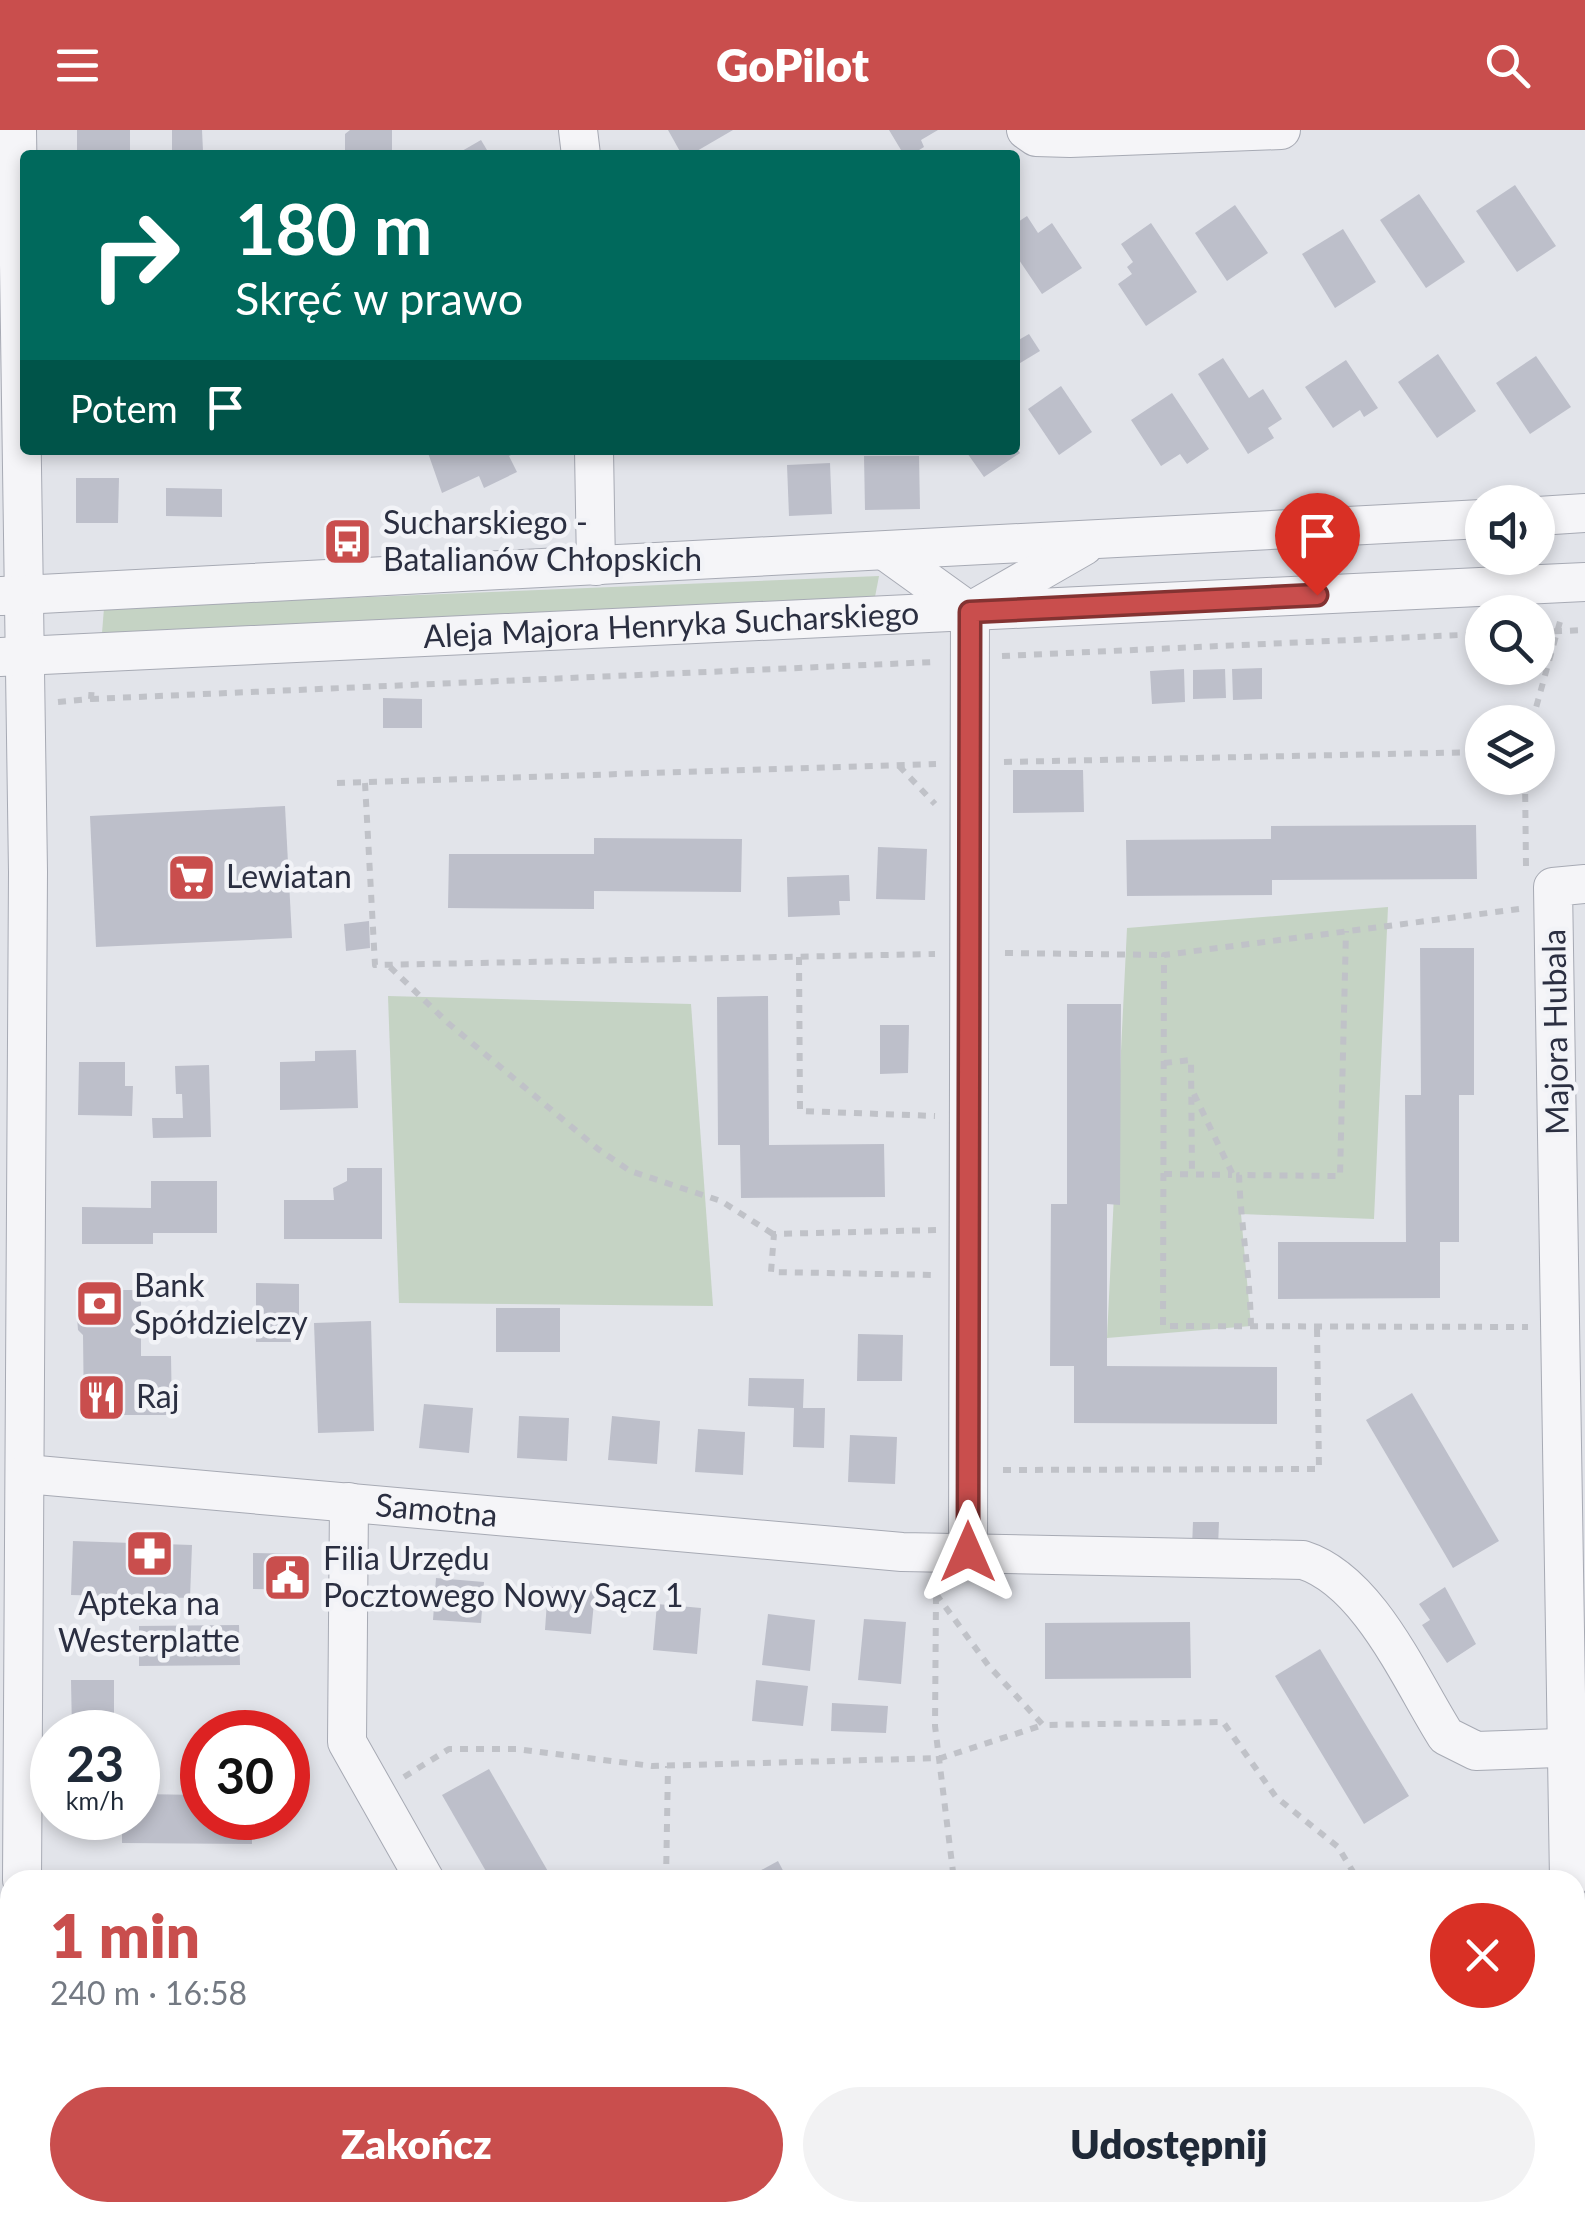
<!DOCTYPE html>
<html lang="pl">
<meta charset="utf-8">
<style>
:root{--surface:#fff;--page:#f2f2f3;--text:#1f2937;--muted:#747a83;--accent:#c94e4d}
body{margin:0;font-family:Lato,sans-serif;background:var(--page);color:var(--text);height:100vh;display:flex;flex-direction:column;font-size:38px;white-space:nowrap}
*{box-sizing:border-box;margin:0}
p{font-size:32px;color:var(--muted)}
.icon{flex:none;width:55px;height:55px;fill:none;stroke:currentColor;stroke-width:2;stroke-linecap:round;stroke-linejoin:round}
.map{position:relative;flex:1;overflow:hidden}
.panel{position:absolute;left:0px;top:1740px;width:1585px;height:352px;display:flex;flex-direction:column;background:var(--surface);border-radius:30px 30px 0 0;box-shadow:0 5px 15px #0003}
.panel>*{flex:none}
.top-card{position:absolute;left:20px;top:20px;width:1000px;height:305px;border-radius:10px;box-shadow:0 5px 15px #0003;background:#00695c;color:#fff;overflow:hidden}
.tools{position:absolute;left:1465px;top:355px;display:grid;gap:20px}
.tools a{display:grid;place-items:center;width:90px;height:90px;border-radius:50%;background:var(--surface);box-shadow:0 5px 15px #0003;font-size:50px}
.speed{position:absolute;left:30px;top:1580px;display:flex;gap:20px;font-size:50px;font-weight:700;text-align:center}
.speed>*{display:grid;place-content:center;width:130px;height:130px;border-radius:50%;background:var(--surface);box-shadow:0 5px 15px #0003;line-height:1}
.speed small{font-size:25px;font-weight:400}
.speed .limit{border:15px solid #d22;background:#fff;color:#111}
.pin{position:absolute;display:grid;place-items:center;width:85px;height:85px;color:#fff;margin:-102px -42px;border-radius:50% 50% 50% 0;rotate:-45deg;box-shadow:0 0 10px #0007}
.pin .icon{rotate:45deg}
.me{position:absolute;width:110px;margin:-55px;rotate:0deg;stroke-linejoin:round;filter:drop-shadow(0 0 8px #0008)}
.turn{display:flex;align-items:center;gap:35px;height:210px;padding:0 50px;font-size:45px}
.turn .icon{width:130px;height:130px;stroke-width:2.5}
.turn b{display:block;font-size:70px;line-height:85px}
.then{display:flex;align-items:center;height:95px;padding:0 50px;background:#0003;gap:20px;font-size:38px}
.round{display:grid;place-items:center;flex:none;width:105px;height:105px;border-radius:52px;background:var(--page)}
.summary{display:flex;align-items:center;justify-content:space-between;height:170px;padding:0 50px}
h1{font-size:60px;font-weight:800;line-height:75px;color:var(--accent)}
.primary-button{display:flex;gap:20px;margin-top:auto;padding:20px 50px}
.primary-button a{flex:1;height:115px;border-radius:60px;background:var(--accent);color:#fff;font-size:40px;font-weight:800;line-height:115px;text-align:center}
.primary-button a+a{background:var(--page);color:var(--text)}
header{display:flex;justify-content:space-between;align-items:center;height:130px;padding:0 50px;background:var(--accent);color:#fff;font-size:45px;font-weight:800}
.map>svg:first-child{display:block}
</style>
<header><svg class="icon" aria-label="menu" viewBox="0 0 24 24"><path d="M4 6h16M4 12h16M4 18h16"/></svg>GoPilot<svg class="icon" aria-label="search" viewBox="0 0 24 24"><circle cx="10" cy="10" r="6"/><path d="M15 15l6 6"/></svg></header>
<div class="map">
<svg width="1585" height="2091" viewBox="0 0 1585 2091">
<rect width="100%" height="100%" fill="#e2e4ea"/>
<!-- built -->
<path fill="#d0d3dc" d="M 1013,2082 L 1559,2082 L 1560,2091 L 963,2091 L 963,2086 Z"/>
<!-- green -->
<g fill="#c5d3c4">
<path d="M 879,446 L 875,467 L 102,503 L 104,478 Z"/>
<path d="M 1388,777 L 1374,1089 L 1241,1084 L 1251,1196 L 1107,1208 L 1127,798 Z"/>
<path d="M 388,866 L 691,874 L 713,1176 L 399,1173 Z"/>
</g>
<!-- building -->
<g fill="#bdbfca">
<rect x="77" y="0" width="53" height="20"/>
<path d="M 172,0 L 202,0 L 203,21 L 172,21 Z"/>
<path d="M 350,0 L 392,0 L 392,25 L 345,24 L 345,4 Z"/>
<path d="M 668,0 L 733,0 L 690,25 L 682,25 Z"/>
<path d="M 889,0 L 938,0 L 921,10 L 924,17 L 911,25 L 904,25 Z"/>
<path d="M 481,10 L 490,25 L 455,25 Z"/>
<path d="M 1515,55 L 1556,116 L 1517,142 L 1476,81 Z"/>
<path d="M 1419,64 L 1465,132 L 1426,158 L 1380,90 Z"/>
<path d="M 1235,75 L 1268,123 L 1227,151 L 1195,103 Z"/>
<path d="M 1027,86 L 1038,103 L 1052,93 L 1082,138 L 1042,164 L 1015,124 L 1015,94 Z"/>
<path d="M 1151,93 L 1197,162 L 1146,196 L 1118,154 L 1132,144 L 1127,137 L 1133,132 L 1121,114 Z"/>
<path d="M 1343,99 L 1376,152 L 1335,178 L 1302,124 Z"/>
<path d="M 1029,204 L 1040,221 L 1015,236 L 1015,212 Z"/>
<path d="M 1438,224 L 1476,281 L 1437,308 L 1398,252 Z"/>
<path d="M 1536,226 L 1571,277 L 1530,304 L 1496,253 Z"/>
<path d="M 1223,228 L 1249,268 L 1263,259 L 1282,289 L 1268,298 L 1274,308 L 1248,324 L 1198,244 Z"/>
<path d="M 1346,230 L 1378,278 L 1364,287 L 1360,280 L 1333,298 L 1305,257 Z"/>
<path d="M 1061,256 L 1092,302 L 1059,325 L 1028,279 Z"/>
<path d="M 1172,263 L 1209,319 L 1187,334 L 1180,324 L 1161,336 L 1131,290 Z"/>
<path d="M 1015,316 L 1020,323 L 984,347 L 965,320 L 1015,320 Z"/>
<path d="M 427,320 L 521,320 L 509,326 L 517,342 L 484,358 L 479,346 L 442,363 Z"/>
<path d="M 864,326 L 919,326 L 920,379 L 865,380 Z"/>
<path d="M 830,333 L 832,384 L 789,386 L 787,335 Z"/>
<path d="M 76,348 L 119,348 L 118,393 L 76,393 Z"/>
<path d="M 166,358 L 222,359 L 222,387 L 166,386 Z"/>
<path d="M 1262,538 L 1262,569 L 1233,570 L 1232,539 Z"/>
<path d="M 1184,539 L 1185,572 L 1152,574 L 1150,541 Z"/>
<path d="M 1225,539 L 1226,568 L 1193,569 L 1193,540 Z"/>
<path d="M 383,568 L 422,569 L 422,598 L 383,598 Z"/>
<path d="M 1013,640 L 1083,640 L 1084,682 L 1013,683 Z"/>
<path d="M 285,676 L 292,808 L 96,817 L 90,686 Z"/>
<path d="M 1476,695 L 1477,749 L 1272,750 L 1272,765 L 1127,766 L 1126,710 L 1271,709 L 1271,696 Z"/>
<path d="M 594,708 L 742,709 L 741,762 L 594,761 L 594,779 L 448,778 L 449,724 L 594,724 Z"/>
<path d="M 878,717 L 927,719 L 925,770 L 876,769 Z"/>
<path d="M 849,745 L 850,771 L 839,771 L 840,785 L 788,787 L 787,747 Z"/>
<path d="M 369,791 L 370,818 L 346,821 L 344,794 Z"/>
<path d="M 1420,818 L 1474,818 L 1474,965 L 1459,965 L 1459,1112 L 1440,1112 L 1440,1168 L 1278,1169 L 1278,1112 L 1406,1112 L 1405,965 L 1421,965 Z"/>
<path d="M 768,866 L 769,1015 L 884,1014 L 885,1067 L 741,1068 L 740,1015 L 718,1015 L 717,867 Z"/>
<path d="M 1067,874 L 1121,874 L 1120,1075 L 1107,1074 L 1107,1236 L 1277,1237 L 1277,1294 L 1074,1293 L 1074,1236 L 1050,1236 L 1051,1074 L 1067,1074 Z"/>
<path d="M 880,895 L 909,895 L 908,943 L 880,944 Z"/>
<path d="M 356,920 L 358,978 L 280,980 L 280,932 L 315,931 L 315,921 Z"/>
<path d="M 79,932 L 125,932 L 125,956 L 133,956 L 132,986 L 78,985 Z"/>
<path d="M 209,935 L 211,1007 L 153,1008 L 152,988 L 183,988 L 182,964 L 176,964 L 175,936 Z"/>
<path d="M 347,1038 L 382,1038 L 382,1109 L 284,1109 L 284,1070 L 334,1070 L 333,1058 L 347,1051 Z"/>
<path d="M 151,1051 L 217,1051 L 217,1103 L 153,1103 L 153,1114 L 82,1114 L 82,1077 L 151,1078 Z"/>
<path d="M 256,1153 L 299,1154 L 299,1212 L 256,1212 Z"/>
<path d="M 83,1160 L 141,1160 L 141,1226 L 171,1226 L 172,1285 L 84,1285 L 83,1205 L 78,1200 L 77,1186 L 83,1180 Z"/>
<rect x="496" y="1178" width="64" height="44"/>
<path d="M 371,1191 L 374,1301 L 318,1303 L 314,1193 Z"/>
<path d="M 858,1204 L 903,1205 L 902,1251 L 857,1251 Z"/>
<path d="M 749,1248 L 804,1249 L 803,1278 L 825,1278 L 824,1318 L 793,1317 L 794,1278 L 748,1276 Z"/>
<path d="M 1412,1263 L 1499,1411 L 1453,1438 L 1366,1290 Z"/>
<path d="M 424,1274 L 473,1278 L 469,1323 L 419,1318 Z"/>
<path d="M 519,1286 L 569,1288 L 567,1331 L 517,1328 Z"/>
<path d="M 612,1286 L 660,1291 L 657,1334 L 608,1330 Z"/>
<path d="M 698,1299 L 745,1302 L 743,1345 L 695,1342 Z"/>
<path d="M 850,1305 L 897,1307 L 895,1354 L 848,1352 Z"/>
<path d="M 1193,1392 L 1219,1392 L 1218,1417 L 1192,1417 Z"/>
<path d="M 73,1411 L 192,1415 L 190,1468 L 71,1465 Z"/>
<path d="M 253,1423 L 304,1424 L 303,1460 L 253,1459 Z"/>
<path d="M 436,1448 L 484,1452 L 481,1493 L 433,1490 Z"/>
<path d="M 548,1457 L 595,1461 L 591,1504 L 545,1500 Z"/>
<path d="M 1445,1457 L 1476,1514 L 1447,1533 L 1422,1495 L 1430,1490 L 1419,1474 Z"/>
<path d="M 657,1474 L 701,1478 L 697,1524 L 653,1520 Z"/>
<path d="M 768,1484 L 815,1490 L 810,1541 L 762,1535 Z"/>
<path d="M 864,1489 L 906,1492 L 901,1554 L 858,1550 Z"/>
<path d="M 1190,1492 L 1191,1548 L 1045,1549 L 1045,1493 Z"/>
<path d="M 239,1495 L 240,1535 L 139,1536 L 139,1496 Z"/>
<path d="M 1320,1519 L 1409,1666 L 1364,1694 L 1275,1546 Z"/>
<path d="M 71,1550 L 114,1550 L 114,1602 L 72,1602 Z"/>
<path d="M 756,1550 L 808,1556 L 803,1596 L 752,1591 Z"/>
<path d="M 832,1573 L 888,1576 L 886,1603 L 831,1601 Z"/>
<path d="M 489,1639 L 553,1750 L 491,1750 L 442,1665 Z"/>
<path d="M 138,1664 L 202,1665 L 202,1688 L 252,1688 L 252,1714 L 122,1713 L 122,1688 L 138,1688 Z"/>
<path d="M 778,1731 L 788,1750 L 743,1750 Z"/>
<path d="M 486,2082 L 550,2082 L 549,2091 L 486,2091 Z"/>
<rect x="1024" y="2082" width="99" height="9"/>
<rect x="1171" y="2082" width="96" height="9"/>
<path d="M 1315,2082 L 1413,2082 L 1414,2091 L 1315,2091 Z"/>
<path d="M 1460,2082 L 1528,2082 L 1528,2091 L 1461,2091 Z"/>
</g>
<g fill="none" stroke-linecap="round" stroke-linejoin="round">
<defs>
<g id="minor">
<path d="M 17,0 L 28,742 L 22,1750"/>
<path d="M 578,0 L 581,25"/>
<path d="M 1026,0 L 1036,7 L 1070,8 L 1281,0"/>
<path d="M 594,320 L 596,436"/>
<path d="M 1538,386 L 1585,383"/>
<path d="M 888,423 L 970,482"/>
<path d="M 2,466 L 1482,389"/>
<path d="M 976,478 L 1084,416"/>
<path id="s1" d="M 0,527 L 1585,452"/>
<path id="s2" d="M 26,1344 L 902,1422 L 1303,1430 C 1369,1451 1410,1549 1446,1606 L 1476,1621 L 1585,1617"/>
<path d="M 349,1372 L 347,1612 L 425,1750"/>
<path d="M 968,1422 L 970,482"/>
<path d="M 1569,1750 L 1553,757 L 1585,754"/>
<path d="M 1575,1994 L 1577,2091"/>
<path d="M 107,2082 L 367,2089"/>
<path d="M 18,2091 L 18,2082"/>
</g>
</defs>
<!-- minor casing -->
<use href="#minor" stroke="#a7aab4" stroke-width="40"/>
<!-- path -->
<g stroke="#c0c2c8" stroke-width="6" stroke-dasharray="8 8" stroke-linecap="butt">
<path d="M 1538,502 L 1585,500"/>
<path d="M 1002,526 L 1482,504"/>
<path d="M 91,569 L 934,532"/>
<path d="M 58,572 L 91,569 L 92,555"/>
<path d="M 1532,592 L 1561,488"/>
<path d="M 1004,632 L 1482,622"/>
<path d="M 899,636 L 935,674"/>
<path d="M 1525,648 L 1526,736"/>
<path d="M 337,653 L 936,634"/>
<path d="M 365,653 L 375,835 L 935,824"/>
<path d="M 1519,779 L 1164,825 L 1163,1196 L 1528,1197"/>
<path d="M 1005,823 L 1164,825"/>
<path d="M 799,827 L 800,981 L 935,986"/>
<path d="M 390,837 L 448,893 L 598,1019 L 630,1041 L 721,1071 L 773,1104"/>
<path d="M 1164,933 L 1191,930 L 1192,1044"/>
<path d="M 1194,964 L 1233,1045"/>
<path d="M 1164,1044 L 1232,1045"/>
<path d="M 936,1100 L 774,1104 L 771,1142 L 937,1145"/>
<path d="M 1251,1196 C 1250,1144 1241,1097 1239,1045 L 1340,1046 L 1346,801"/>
<path d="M 1003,1340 L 1319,1339 L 1317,1197"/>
<path d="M 936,1464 L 988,1535 L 1043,1595 L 1223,1592 L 1276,1667 L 1338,1717 L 1358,1750"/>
<path d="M 936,1466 L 935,1596 L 954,1750"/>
<path d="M 404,1647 L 449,1619 L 516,1619 L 652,1636 L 941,1628 L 1043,1595"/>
<path d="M 666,1750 L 668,1636"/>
<path d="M 1582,1782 L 1585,1926"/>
</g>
<!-- minor -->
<use href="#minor" stroke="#f5f5f8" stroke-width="38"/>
</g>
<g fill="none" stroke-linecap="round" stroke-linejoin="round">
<defs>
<path id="route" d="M 968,1422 L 970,482 L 1317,465"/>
</defs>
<!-- route casing -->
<use href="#route" stroke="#833332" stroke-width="25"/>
<!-- route -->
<use href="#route" stroke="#c94e4d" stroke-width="18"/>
</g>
<!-- icons -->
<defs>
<symbol id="bus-square" viewBox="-11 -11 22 22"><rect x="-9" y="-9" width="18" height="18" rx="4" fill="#c94e4d" stroke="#f2f3f7"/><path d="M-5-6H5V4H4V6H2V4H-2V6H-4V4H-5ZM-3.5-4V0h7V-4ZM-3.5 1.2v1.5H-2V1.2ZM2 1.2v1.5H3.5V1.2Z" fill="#fff"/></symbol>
<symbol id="supermarket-square" viewBox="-11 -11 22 22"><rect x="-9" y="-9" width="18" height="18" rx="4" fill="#c94e4d" stroke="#f2f3f7"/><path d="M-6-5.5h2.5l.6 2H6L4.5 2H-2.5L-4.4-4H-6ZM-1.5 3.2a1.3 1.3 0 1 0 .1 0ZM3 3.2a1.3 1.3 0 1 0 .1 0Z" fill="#fff"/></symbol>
<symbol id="bank-square" viewBox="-11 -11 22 22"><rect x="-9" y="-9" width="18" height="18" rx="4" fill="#c94e4d" stroke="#f2f3f7"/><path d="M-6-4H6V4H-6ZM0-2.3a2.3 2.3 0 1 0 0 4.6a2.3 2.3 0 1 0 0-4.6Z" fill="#fff"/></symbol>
<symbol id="restaurant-square" viewBox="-11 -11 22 22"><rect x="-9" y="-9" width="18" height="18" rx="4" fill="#c94e4d" stroke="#f2f3f7"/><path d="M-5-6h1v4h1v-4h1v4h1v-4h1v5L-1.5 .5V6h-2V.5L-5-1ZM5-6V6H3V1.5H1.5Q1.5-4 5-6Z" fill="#fff"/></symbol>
<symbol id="pharmacy-square" viewBox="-11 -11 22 22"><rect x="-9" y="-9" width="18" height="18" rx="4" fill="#c94e4d" stroke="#f2f3f7"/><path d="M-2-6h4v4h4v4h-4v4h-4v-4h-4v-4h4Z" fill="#fff"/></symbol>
<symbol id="civic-square" viewBox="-11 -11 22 22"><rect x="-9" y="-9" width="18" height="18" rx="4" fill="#c94e4d" stroke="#f2f3f7"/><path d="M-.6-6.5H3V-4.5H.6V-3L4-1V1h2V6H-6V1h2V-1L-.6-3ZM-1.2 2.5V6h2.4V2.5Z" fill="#fff"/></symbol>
</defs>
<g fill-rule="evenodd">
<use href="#bus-square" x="320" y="384" width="55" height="55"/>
<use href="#supermarket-square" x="164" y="720" width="55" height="55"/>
<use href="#bank-square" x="72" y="1146" width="55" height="55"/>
<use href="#restaurant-square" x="74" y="1240" width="55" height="55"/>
<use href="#pharmacy-square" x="122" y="1396" width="55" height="55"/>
<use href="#civic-square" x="260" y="1420" width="55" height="55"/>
</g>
<g text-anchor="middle" stroke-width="9" stroke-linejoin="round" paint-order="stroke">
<!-- poi labels -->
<g font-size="32" fill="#2b2f41" stroke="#f2f3f7" text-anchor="start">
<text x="383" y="404">Sucharskiego -<tspan x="383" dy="37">Batalianów Chłopskich</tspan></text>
<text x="226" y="758">Lewiatan</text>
<text x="134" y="1167">Bank<tspan x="134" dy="37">Spółdzielczy</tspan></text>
<text x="136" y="1278">Raj</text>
<text x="323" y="1440">Filia Urzędu<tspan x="323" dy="37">Pocztowego Nowy Sącz 1</tspan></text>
<text x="149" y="1485" text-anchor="middle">Apteka na<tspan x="149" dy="37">Westerplatte</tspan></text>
</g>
<!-- street labels -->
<g font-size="32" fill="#2b2f41" stroke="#f2f3f7">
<text dy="11" stroke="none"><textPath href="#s1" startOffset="672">Aleja Majora Henryka Sucharskiego</textPath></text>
<text transform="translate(1556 902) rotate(-91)" y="11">Majora Hubala</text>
<text dy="11" stroke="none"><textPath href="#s2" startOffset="412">Samotna</textPath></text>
</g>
</g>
</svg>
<div class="tools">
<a><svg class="icon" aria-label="sound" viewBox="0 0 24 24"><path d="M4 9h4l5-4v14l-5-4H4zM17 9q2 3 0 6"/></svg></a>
<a><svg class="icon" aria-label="search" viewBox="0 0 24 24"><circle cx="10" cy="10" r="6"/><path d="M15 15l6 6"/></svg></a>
<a><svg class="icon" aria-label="layers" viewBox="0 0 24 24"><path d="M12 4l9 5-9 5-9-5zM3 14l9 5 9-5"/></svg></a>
</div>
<div class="speed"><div>23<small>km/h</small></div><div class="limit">30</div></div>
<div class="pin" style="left:1317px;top:465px;background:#d93025"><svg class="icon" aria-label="arrive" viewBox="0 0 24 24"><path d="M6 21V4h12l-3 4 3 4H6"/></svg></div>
<svg class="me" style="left:968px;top:1422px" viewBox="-20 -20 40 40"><path d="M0-17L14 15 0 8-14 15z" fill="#c94e4d" stroke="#fff" stroke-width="4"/></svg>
<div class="top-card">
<div class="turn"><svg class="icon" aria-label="right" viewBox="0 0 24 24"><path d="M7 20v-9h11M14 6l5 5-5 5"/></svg><div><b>180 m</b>Skręć w prawo</div></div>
<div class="then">Potem<svg class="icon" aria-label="arrive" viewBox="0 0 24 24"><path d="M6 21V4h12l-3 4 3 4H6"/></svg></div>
</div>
<section class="panel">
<div class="summary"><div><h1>1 min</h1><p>240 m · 16:58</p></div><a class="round" style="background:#d93025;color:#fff"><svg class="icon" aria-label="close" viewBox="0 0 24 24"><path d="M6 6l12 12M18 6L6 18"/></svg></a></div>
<div class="primary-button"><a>Zakończ</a><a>Udostępnij</a></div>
</section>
</div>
